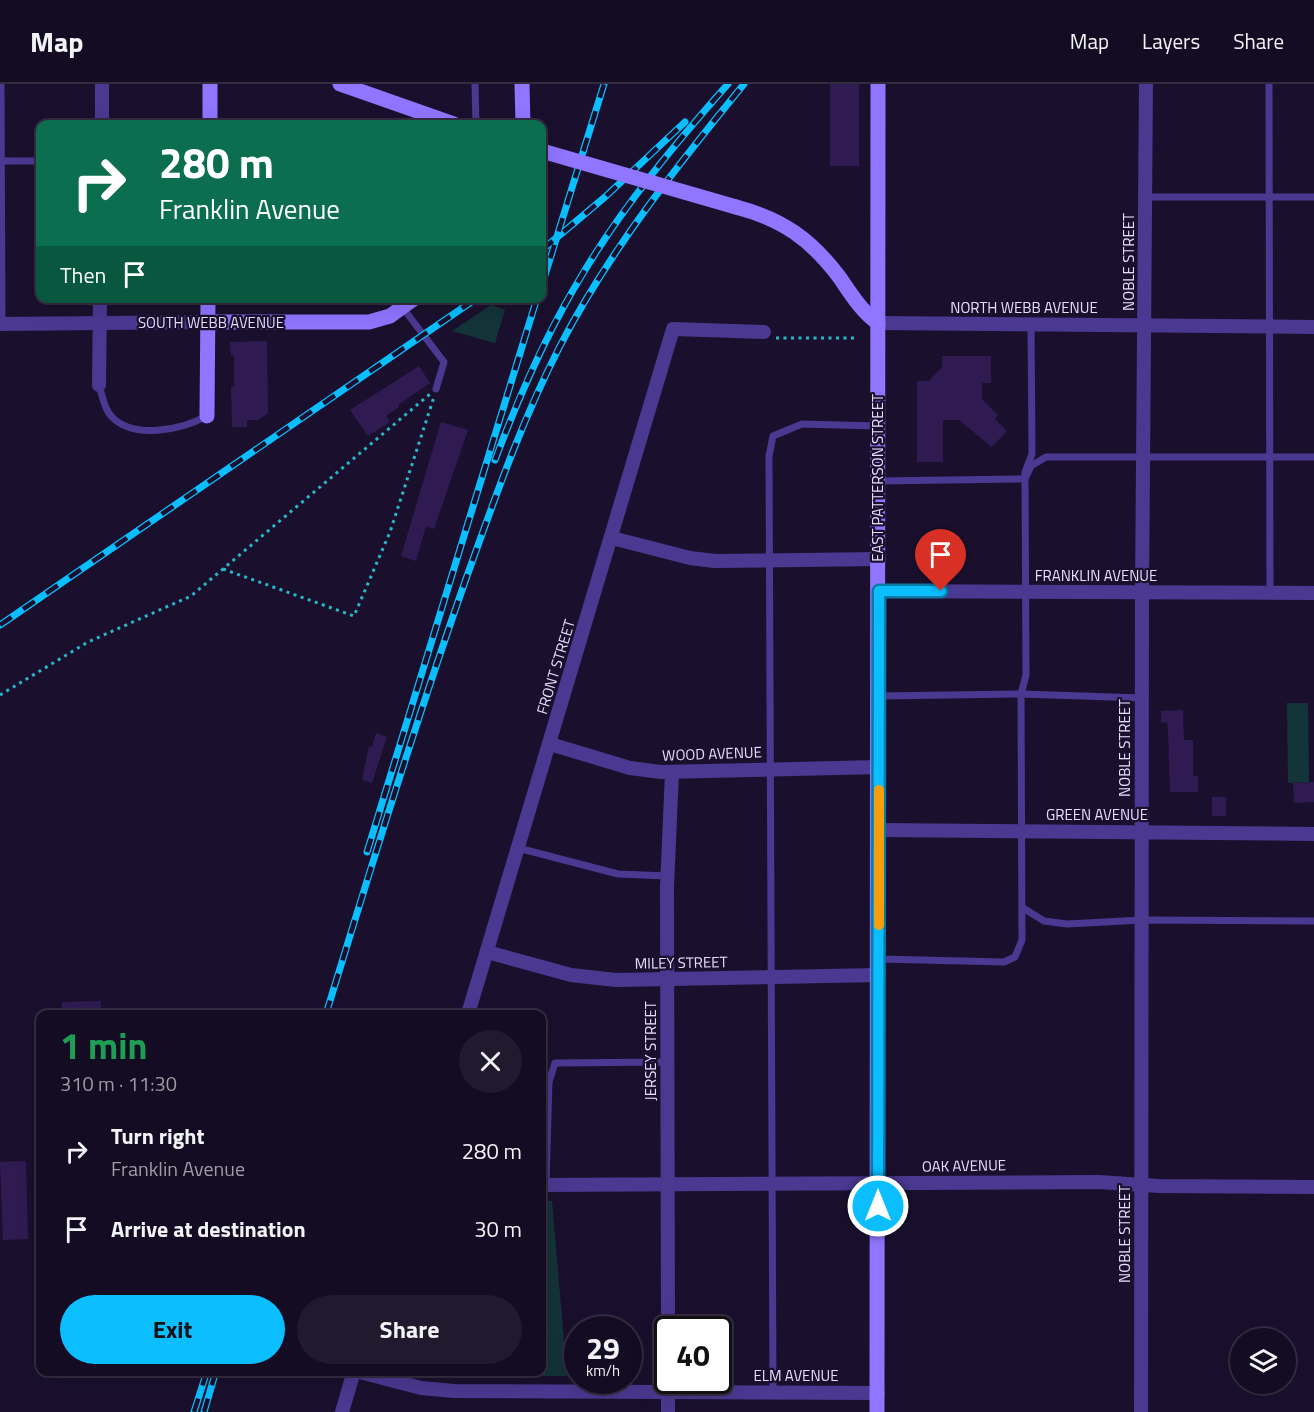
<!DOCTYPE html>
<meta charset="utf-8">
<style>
:root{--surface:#140c22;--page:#211a2f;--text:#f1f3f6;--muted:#9d9ba5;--line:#332c40;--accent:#0abeff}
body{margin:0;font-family:"Titillium Web",sans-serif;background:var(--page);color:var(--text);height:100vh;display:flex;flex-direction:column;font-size:22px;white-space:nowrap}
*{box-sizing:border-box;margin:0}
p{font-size:20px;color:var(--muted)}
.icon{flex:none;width:33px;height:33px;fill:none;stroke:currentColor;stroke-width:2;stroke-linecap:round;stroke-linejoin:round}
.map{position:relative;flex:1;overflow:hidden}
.panel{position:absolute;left:36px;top:926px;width:510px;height:366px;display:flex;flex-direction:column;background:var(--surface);border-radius:12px;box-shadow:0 6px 24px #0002,0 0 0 2px var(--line)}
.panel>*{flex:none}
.guide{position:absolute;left:36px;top:36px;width:510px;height:183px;border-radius:12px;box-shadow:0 6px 24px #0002,0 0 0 2px var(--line);background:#0b6e4f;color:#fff;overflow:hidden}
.tools{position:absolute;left:1230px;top:1244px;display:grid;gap:12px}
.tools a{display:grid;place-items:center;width:66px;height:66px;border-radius:50%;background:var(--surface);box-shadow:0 6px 24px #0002,0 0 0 2px var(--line);font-size:30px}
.speed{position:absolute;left:564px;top:1232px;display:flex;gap:12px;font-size:30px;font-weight:700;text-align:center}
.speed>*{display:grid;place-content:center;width:78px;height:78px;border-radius:50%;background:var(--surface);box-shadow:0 6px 24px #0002,0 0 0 2px var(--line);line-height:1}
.speed small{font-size:15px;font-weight:400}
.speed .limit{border:3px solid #111;border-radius:9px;background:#fff;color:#111}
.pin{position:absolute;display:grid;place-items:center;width:51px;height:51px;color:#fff;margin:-62px -26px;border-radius:50% 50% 50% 0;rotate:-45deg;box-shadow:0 0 6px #0007}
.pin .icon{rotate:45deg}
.me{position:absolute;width:66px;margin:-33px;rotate:0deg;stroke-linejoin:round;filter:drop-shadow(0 0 4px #0008)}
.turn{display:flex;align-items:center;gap:21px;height:126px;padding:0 24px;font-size:27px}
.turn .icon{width:78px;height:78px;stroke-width:2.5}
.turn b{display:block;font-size:42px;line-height:51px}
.then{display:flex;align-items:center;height:57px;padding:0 24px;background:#0003;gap:12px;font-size:22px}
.round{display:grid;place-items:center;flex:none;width:63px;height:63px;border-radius:32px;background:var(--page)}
.summary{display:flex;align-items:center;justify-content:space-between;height:102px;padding:0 24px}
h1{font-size:36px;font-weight:700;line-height:45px;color:#1e9e55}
.button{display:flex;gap:12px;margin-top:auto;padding:12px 24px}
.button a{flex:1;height:69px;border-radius:36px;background:var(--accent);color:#111;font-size:24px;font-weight:700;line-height:69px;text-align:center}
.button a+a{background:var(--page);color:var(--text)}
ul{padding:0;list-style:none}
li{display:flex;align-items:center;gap:18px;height:78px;padding:0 24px}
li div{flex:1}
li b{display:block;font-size:22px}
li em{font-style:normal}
header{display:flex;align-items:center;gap:36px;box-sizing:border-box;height:84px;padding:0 30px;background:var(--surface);border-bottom:2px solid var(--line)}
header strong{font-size:28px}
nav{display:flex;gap:33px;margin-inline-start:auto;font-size:21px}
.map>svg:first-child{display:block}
</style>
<header>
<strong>Map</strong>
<nav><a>Map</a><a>Layers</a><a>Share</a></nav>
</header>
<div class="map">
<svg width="1314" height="1328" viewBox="0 0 1314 1328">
<rect width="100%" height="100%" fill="#1a102e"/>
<!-- green -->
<g fill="#133439">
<path d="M 491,221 L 505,226 L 495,259 L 452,247 Z"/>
<path d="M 1287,619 L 1308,619 L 1309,698 L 1288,699 Z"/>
<path d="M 542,1117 L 552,1117 L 567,1292 L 461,1292 L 438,1287 L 542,1287 Z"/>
</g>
<!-- building -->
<g fill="#2f1b51">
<rect x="830" y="0" width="29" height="82"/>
<path d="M 267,257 L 268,329 L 258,336 L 247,336 L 247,343 L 232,343 L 231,303 L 234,303 L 234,271 L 231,272 L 230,258 Z"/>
<path d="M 942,272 L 991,272 L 991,299 L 982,299 L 982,315 L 998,331 L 995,335 L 1007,347 L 992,363 L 959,336 L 943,336 L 943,378 L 917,378 L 917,297 L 929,297 L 942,283 Z"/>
<path d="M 419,282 L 430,299 L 398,321 L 399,323 L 386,332 L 390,338 L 368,352 L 350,326 Z"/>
<path d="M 441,338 L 468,346 L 434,445 L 426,442 L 416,477 L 401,472 Z"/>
<path d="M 1183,626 L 1184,656 L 1193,656 L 1193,692 L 1198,692 L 1198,708 L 1170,708 L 1168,646 L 1167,638 L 1161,639 L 1161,627 Z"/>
<path d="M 376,649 L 387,653 L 372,699 L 362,696 L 369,662 L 372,663 Z"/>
<path d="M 1314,698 L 1314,718 L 1294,719 L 1293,699 Z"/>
<rect x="1212" y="713" width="14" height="19"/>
<path d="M 101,917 L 101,930 L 62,930 L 62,918 Z"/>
<path d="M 26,1077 L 28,1155 L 3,1156 L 0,1078 Z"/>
</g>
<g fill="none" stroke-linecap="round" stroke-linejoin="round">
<!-- path -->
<g stroke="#29b7c7" stroke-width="3" stroke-dasharray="3 4.5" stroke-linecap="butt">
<path d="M 776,254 L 856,254"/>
<path d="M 223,485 L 354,532 L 390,448 L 434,313"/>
<path d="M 0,611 L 88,558 L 191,512 L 430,310"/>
</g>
<!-- lane -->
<g stroke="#4a3990" stroke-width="7">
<path d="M 1,0 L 2,240"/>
<path d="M 475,0 L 476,40"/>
<path d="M 1269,0 L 1270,509"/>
<path d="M 0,77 L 40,77"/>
<path d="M 1146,113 L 1314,113"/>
<path d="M 403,224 L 444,278 L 436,305"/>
<path d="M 99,301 C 102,310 104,325 111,332 C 133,356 181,346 207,332"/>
<path d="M 878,397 L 1025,395 L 1031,382 L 1046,373 L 1314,373"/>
<path d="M 879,612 L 1021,610 L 1142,614"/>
<path d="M 518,764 L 618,790 L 667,792"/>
<path d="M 1023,824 L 1044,837 L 1067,840 L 1142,836 L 1314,837"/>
<path d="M 879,875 L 1004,878 L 1015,873 L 1022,856 L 1021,610 L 1026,591 L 1025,388 L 1032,370 L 1031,240"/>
<path d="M 542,996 L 549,998 L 555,979 L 667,978"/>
<path d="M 546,1101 L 549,998"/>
<path d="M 773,1309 L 769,372 L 773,352 L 802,340 L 878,342"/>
</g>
<!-- street -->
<g stroke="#4a3990" stroke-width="14">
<path d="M 102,40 L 102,0"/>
<path d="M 878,239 L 1314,243"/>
<path d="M 0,240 L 208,238"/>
<path d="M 99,301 L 100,214"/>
<path d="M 612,454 L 690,474 L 715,477 L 879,475"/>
<path d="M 879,507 L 1314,509"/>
<path d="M 550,660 L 630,684 L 661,688 L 879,683"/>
<path d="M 879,746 L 1314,750"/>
<path d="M 487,868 L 571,891 L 616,896 L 879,891"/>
<path d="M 468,930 L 673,245 L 764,248"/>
<path d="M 542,1101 L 1099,1098 L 1159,1102 L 1314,1103"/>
<path d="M 668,1245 L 667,803 L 672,688"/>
<path d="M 356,1287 L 421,1304 L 454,1307 L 878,1309"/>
<path d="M 342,1328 L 354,1287"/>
<path d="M 668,1328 L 668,1296"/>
<path d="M 1141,1328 L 1142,509 L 1146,0"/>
</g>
<!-- secondary -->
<g stroke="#8f75ff" stroke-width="15">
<path d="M 340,0 L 454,40"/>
<path d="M 522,0 L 523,40"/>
<path d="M 210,40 L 210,0"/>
<path d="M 736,123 C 782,135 811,155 840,194 C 851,210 862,228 878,239"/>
<path d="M 208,238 L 369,238 L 390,232 L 415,214"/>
<path d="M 207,332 L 208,214"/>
<path d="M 877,1328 L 878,0"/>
</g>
<defs>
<g id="rail">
<path d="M 542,166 L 605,113 L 685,38"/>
<path d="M 542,201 L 604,0"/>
<path d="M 495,376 C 519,312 546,250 582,191 C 623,122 675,60 728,0"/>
<path d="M 0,541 L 477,214"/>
<path d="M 367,768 L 537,214"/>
<path d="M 326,930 C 371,783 416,637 467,492 C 495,414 522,336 560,262 C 609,167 677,82 744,0"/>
<path d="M 194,1328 L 207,1287"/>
<path d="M 204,1328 L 216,1287"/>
</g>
</defs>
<!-- rail casing -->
<use href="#rail" stroke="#0abeff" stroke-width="7"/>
<!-- rail -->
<use href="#rail" stroke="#1a102e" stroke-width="4.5" stroke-dasharray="14" stroke-linecap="butt"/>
<!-- secondary-bridge -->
<path stroke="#8f75ff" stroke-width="15" d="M 542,67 L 736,123"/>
</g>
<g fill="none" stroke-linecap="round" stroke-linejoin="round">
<defs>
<path id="route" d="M 878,1122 L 879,507 L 941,507"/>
</defs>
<!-- route casing -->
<use href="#route" stroke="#067ca6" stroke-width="15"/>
<!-- route -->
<use href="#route" stroke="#0abeff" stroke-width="10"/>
<!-- slow -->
<path stroke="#f59e0b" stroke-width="10" d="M 879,841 L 879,706"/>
</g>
<g text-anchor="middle" stroke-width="4.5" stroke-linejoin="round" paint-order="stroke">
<!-- street labels -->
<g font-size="15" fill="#e7deff" stroke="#1a102e">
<text transform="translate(1129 178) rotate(-90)" y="5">NOBLE STREET</text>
<text x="1024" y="229">NORTH WEBB AVENUE</text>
<text x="211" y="244">SOUTH WEBB AVENUE</text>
<text transform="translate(878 394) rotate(-90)" y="5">EAST PATTERSON STREET</text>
<text x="1096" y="497">FRANKLIN AVENUE</text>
<text transform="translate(556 583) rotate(-73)" y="5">FRONT STREET</text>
<text transform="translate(1125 664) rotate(-90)" y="5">NOBLE STREET</text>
<text transform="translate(712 670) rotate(-2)" y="5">WOOD AVENUE</text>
<text x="1097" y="736">GREEN AVENUE</text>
<text transform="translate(681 879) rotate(-1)" y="5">MILEY STREET</text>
<text transform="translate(651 967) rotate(-90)" y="5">JERSEY STREET</text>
<text transform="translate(964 1082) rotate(-1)" y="5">OAK AVENUE</text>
<text transform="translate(1125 1150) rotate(-90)" y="5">NOBLE STREET</text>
<text x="796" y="1297">ELM AVENUE</text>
</g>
</g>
</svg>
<div class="tools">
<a><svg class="icon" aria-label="layers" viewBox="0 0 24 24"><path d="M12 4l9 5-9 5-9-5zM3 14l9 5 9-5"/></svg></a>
</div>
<div class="speed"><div>29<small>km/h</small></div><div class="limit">40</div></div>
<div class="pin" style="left:941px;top:507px;background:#d93025"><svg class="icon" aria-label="arrive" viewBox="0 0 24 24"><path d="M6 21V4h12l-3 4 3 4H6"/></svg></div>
<svg class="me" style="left:878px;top:1122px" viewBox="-20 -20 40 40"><circle r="17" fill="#0abeff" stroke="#fff" stroke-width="3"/><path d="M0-11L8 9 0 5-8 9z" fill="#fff"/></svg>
<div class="guide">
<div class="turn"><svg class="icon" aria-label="right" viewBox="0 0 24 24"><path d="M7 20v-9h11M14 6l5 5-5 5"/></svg><div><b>280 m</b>Franklin Avenue</div></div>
<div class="then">Then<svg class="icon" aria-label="arrive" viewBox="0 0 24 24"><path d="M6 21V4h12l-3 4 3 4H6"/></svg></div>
</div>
<section class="panel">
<div class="summary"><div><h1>1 min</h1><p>310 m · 11:30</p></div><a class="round"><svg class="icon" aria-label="close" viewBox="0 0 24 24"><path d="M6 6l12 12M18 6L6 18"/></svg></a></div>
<ul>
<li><svg class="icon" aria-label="right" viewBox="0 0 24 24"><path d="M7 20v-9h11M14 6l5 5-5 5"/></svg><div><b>Turn right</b><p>Franklin Avenue</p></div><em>280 m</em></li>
<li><svg class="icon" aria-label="arrive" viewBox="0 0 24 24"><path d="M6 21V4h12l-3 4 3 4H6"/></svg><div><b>Arrive at destination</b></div><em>30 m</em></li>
</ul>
<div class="button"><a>Exit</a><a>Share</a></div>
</section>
</div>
